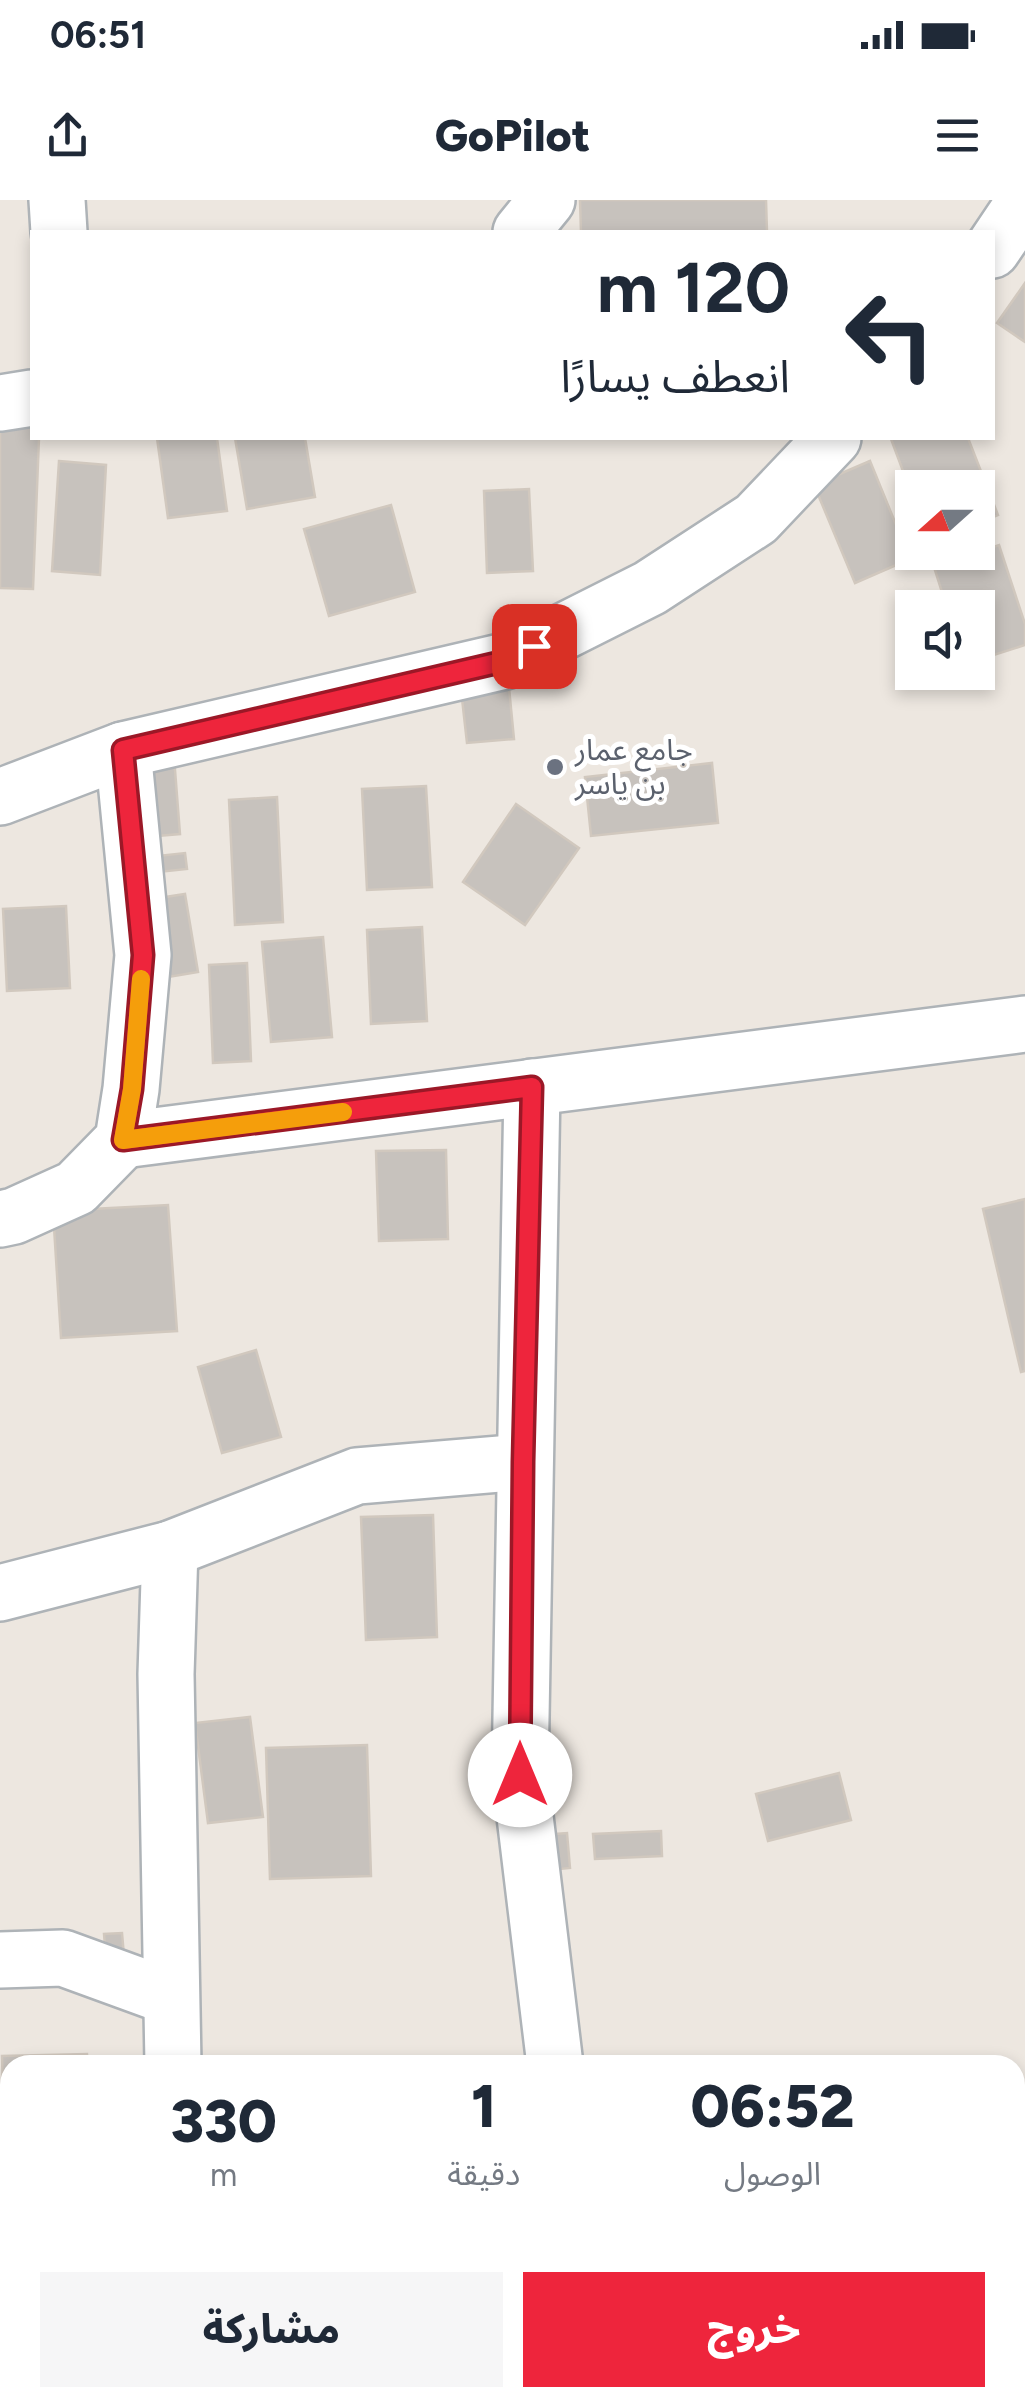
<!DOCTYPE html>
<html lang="ar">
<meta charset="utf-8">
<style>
:root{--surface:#fff;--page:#f6f6f7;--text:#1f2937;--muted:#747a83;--accent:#ee253c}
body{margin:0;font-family:Figtree,"Noto Sans Arabic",sans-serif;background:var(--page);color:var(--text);direction:rtl;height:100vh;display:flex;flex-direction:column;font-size:38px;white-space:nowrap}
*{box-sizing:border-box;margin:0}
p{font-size:32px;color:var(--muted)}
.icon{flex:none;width:55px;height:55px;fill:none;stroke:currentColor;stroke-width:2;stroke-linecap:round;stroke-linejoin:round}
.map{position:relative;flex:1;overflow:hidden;direction:ltr}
.sheet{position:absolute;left:0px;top:1855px;width:1025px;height:352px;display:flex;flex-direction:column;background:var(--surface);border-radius:30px 30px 0 0;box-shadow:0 5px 15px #0003;direction:rtl}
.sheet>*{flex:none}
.top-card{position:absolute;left:30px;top:30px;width:965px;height:210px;border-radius:0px;box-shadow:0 5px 15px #0003;direction:rtl;background:#fff;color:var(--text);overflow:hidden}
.needle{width:65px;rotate:249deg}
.tools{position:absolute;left:895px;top:270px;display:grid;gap:20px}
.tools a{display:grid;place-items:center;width:100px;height:100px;border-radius:0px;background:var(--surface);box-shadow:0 5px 15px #0003;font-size:50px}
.pin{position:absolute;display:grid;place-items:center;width:85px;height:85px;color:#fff;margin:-42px;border-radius:20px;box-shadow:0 5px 15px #0006}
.me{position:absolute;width:110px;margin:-55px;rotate:0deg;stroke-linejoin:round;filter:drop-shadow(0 0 8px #0008)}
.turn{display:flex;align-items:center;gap:35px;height:210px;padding:0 40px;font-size:45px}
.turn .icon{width:130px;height:130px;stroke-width:2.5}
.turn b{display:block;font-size:70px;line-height:85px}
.eta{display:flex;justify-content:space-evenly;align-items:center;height:170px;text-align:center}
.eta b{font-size:60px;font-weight:800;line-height:70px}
.cta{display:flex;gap:20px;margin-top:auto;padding:20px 40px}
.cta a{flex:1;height:115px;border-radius:0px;background:var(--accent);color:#fff;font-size:40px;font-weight:800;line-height:115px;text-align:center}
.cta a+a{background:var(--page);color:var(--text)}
.status{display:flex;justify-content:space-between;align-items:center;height:70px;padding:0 50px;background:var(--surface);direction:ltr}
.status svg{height:28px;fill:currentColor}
header{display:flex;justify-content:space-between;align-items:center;height:130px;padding:0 40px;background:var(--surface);font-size:45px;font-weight:800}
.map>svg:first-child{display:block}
</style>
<div class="status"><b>06:51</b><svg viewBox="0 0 49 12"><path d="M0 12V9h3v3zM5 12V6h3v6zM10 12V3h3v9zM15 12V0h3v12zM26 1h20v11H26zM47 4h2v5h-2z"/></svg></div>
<header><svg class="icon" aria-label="menu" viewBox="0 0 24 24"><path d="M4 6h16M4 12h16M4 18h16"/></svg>GoPilot<svg class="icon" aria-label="share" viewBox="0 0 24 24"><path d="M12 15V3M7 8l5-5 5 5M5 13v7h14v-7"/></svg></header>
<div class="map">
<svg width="1025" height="2207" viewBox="0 0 1025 2207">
<rect width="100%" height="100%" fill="#ede7e0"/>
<!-- building -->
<g fill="#c7c2bd" stroke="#d1c8be" stroke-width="2.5">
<path d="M 580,0 L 766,0 L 767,32 L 581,32 Z"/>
<path d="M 1025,83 L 1025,142 L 997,123 Z"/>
<path d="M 0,212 L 32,214 L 32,238 L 39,238 L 33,389 L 0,388 Z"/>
<path d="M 157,238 L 217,238 L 227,311 L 168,318 Z"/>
<path d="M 235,238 L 305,238 L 315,297 L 247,309 Z"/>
<path d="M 894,238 L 968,238 L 998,315 L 978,323 L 978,288 L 912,288 L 912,295 L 891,239 Z"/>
<path d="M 59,261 L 106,265 L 100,375 L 52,371 Z"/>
<path d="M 870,261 L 910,359 L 855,383 L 814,285 Z"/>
<path d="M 529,289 L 533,371 L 487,373 L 484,291 Z"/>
<path d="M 391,305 L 415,392 L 329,416 L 304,329 Z"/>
<path d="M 999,345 L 1025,424 L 1025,445 L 978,460 L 978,408 L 947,408 L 934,367 Z"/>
<path d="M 508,477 L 514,539 L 467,543 L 460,481 Z"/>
<path d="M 174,557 L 180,634 L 134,638 L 127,561 Z"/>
<path d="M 712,563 L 718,623 L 591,636 L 585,577 Z"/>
<path d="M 426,586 L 432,687 L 367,690 L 362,589 Z"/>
<path d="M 277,597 L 283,722 L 235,725 L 229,600 Z"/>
<path d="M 516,604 L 579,648 L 525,725 L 463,682 Z"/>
<path d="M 185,653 L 187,669 L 122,676 L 120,660 Z"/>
<path d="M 185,694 L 198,772 L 138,782 L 126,703 Z"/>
<path d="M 66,706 L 70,788 L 7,791 L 3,709 Z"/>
<path d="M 422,727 L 427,821 L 371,824 L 367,730 Z"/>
<path d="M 323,737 L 332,837 L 271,842 L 262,742 Z"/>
<path d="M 247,763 L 251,861 L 213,863 L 209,765 Z"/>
<path d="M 446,950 L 448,1039 L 379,1041 L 376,951 Z"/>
<path d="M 1025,999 L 1025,1171 L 1021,1172 L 983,1009 Z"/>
<path d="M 168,1005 L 177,1131 L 61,1138 L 53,1011 Z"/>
<path d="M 256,1150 L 281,1237 L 222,1253 L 198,1167 Z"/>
<path d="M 433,1315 L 437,1437 L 366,1440 L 361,1317 Z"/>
<path d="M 250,1517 L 263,1617 L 208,1623 L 195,1523 Z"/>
<path d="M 367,1545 L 371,1676 L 270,1679 L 266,1548 Z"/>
<path d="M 839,1573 L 851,1620 L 768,1641 L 756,1594 Z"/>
<path d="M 661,1631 L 662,1656 L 595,1659 L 593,1634 Z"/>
<path d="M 567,1633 L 570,1668 L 531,1672 L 528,1636 Z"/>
<path d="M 122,1733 L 124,1756 L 106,1758 L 104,1734 Z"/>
<path d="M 87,1854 L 88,1865 L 10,1865 L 10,1932 L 4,1932 L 2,1856 Z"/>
<path d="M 10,2045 L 10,2123 L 0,2124 L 0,2046 Z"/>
<path d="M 5,2192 L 10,2194 L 10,2198 L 38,2202 L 37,2207 L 1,2207 Z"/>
</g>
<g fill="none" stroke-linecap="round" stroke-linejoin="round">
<defs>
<g id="minor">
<path d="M 57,0 L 59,32"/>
<path d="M 521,32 L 547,0"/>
<path d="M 992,50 L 1025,1"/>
<path d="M 0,203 L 32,198"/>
<path d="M 0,597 L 123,550 L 505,461 L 650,388 L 756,319 L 833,238"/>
<path d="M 532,887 L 520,1575 L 555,1865"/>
<path d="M 123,940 L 1025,824"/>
<path d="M 0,1019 L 14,1016 L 76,988 L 123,940 L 131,889 L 143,755 L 123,550"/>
<path d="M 170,1349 L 166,1474 L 173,1865"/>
<path d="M 0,1393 L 170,1349 L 357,1276 L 523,1262"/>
<path d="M 0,1760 L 63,1758 L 170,1797"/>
<path d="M 0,2161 L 10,2166"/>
<path d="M 1015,2189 L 1025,2188"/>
<path d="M 319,2198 L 453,2207"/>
<path d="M 588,2198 L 589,2207"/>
<path d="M 739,2207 L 883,2198"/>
</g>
</defs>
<!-- minor casing -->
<use href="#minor" stroke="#aeb3b7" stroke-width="60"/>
<!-- minor -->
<use href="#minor" stroke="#fff" stroke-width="55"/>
</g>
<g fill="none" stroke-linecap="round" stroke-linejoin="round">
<defs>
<path id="route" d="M 520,1575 L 523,1262 L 532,887 L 123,940 L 132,889 L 143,755 L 123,550 L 505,461 L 534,446"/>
</defs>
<!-- route casing -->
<use href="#route" stroke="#9b1827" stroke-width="25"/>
<!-- route -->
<use href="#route" stroke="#ee253c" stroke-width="18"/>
<!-- slow -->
<path stroke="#f59e0b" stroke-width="18" d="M 141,779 L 132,889 L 123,940 L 343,912"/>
</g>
<!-- markers -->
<circle fill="#6b7280" stroke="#fff" stroke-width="4" cx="555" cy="567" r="10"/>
<g text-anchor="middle" stroke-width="10" stroke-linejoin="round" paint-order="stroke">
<!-- worship labels -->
<g font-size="30" fill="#5b616d" stroke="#fff" text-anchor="start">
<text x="575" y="560">جامع عمار<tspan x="575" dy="34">بن ياسر</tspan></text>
</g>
</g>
</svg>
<div class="tools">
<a><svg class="needle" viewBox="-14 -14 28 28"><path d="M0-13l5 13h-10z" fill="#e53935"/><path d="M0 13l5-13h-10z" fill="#747a83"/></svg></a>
<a><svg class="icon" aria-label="sound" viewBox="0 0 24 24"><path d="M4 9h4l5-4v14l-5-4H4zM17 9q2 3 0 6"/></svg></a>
</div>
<div class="pin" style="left:534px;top:446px;background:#d93025"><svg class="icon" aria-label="arrive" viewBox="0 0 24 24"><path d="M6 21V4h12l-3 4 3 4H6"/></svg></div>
<svg class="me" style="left:520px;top:1575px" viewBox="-20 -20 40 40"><circle r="19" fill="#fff"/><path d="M0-13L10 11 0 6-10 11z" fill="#ee253c"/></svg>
<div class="top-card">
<div class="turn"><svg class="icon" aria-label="left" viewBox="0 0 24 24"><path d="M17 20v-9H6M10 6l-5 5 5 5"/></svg><div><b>120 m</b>انعطف يسارًا</div></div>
</div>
<section class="sheet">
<div class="eta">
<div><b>06:52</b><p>الوصول</p></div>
<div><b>1</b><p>دقيقة</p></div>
<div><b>330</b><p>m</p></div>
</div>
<div class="cta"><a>خروج</a><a>مشاركة</a></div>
</section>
</div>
